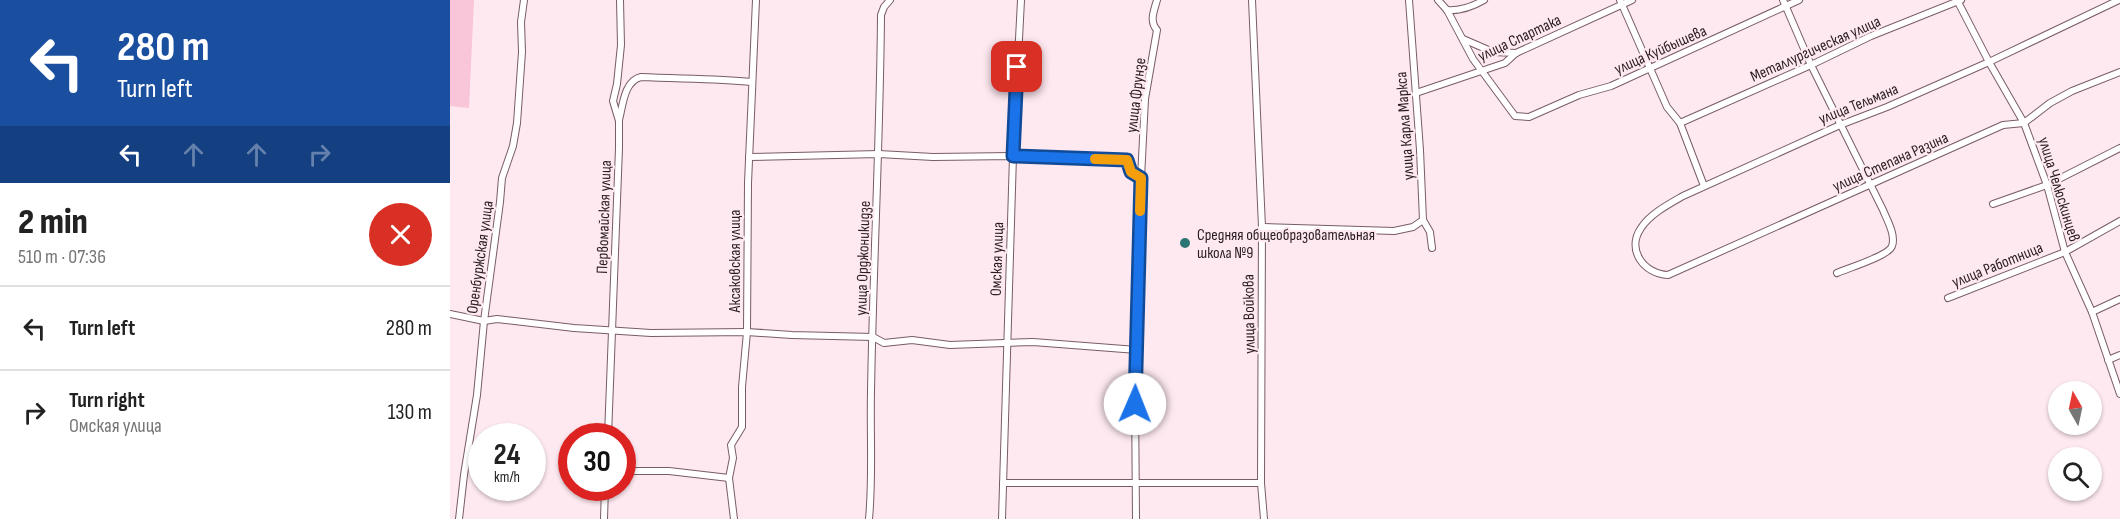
<!DOCTYPE html>
<meta charset="utf-8">
<style>
:root{--surface:#fff;--page:#f2f2f2;--text:#222;--muted:#767676;--line:#e0e0e0}
body{margin:0;font-family:"Sofia Sans Condensed",sans-serif;background:var(--page);color:var(--text);height:100vh;display:flex;flex-direction:column;font-size:22px;white-space:nowrap}
*{box-sizing:border-box;margin:0}
p{font-size:20px;color:var(--muted)}
.icon{flex:none;width:33px;height:33px;fill:none;stroke:currentColor;stroke-width:2;stroke-linecap:round;stroke-linejoin:round}
.map{position:relative;flex:1;overflow:hidden}
.panel{display:flex;flex-direction:column;background:var(--surface);width:450px}
.panel>*{flex:none}
.top-card{background:#1a4fa0;color:#fff;overflow:hidden}
.needle{width:39px;rotate:351deg}
.controls{position:absolute;left:1598px;top:381px;display:grid;gap:12px}
.controls a{display:grid;place-items:center;width:54px;height:54px;border-radius:50%;background:var(--surface);box-shadow:0 2px 4px #0004;font-size:30px}
.speed{position:absolute;left:18px;top:423px;display:flex;gap:12px;font-size:30px;font-weight:700;text-align:center}
.speed>*{display:grid;place-content:center;width:78px;height:78px;border-radius:50%;background:var(--surface);box-shadow:0 2px 4px #0004;line-height:1}
.speed small{font-size:15px;font-weight:400}
.speed .limit{border:9px solid #d22;background:#fff;color:#111}
.pin{position:absolute;display:grid;place-items:center;width:51px;height:51px;color:#fff;margin:-26px;border-radius:12px;box-shadow:0 3px 9px #0006}
.me{position:absolute;width:66px;margin:-33px;rotate:1deg;stroke-linejoin:round;filter:drop-shadow(0 0 4px #0008)}
.turn{display:flex;align-items:center;gap:21px;height:126px;padding:0 18px;font-size:27px}
.turn .icon{width:78px;height:78px;stroke-width:2.5}
.turn b{display:block;font-size:42px;line-height:51px}
.lanes{display:flex;align-items:center;height:57px;padding:0 18px;background:#0003;justify-content:center;gap:30px;direction:ltr}
.lanes .off{opacity:.35}
.round{display:grid;place-items:center;flex:none;width:63px;height:63px;border-radius:32px;background:var(--page)}
.summary{display:flex;align-items:center;justify-content:space-between;height:102px;padding:0 18px}
h1{font-size:36px;font-weight:800;line-height:45px}
ul{padding:0;list-style:none}
li{display:flex;align-items:center;gap:18px;height:84px;padding:0 18px;border-top:2px solid var(--line)}
li div{flex:1}
li b{display:block;font-size:22px}
li em{font-style:normal}
main{display:flex;flex:1;min-height:0}
.map>svg:first-child{display:block}
</style>
<main>
<section class="panel">
<div class="top-card">
<div class="turn"><svg class="icon" aria-label="left" viewBox="0 0 24 24"><path d="M17 20v-9H6M10 6l-5 5 5 5"/></svg><div><b>280 m</b>Turn left</div></div>
<div class="lanes"><svg class="icon" aria-label="left" viewBox="0 0 24 24"><path d="M17 20v-9H6M10 6l-5 5 5 5"/></svg><svg class="icon off" aria-label="ahead" viewBox="0 0 24 24"><path d="M12 20V5M6 11l6-6 6 6"/></svg><svg class="icon off" aria-label="ahead" viewBox="0 0 24 24"><path d="M12 20V5M6 11l6-6 6 6"/></svg><svg class="icon off" aria-label="right" viewBox="0 0 24 24"><path d="M7 20v-9h11M14 6l5 5-5 5"/></svg></div>
</div>
<div class="summary"><div><h1>2 min</h1><p>510 m · 07:36</p></div><a class="round" style="background:#d93025;color:#fff"><svg class="icon" aria-label="close" viewBox="0 0 24 24"><path d="M6 6l12 12M18 6L6 18"/></svg></a></div>
<ul>
<li><svg class="icon" aria-label="left" viewBox="0 0 24 24"><path d="M17 20v-9H6M10 6l-5 5 5 5"/></svg><div><b>Turn left</b></div><em>280 m</em></li>
<li><svg class="icon" aria-label="right" viewBox="0 0 24 24"><path d="M7 20v-9h11M14 6l5 5-5 5"/></svg><div><b>Turn right</b><p>Омская улица</p></div><em>130 m</em></li>
</ul>
</section>
<div class="map">
<svg width="1670" height="519" viewBox="0 0 1670 519">
<rect width="100%" height="100%" fill="#fee9f0"/>
<!-- green -->
<path fill="#f9c5d8" d="M 0,0 L 24,0 L 19,108 L 0,106 Z"/>
<g fill="none" stroke-linecap="round" stroke-linejoin="round">
<defs>
<g id="street">
<path d="M 802,0 L 812,227 L 811,483 L 814,519"/>
<path d="M 959,0 L 970,150 L 973,220 L 980,232 L 982,248"/>
<path d="M 988,0 L 997,10 L 1023,59 L 1065,116 L 1079,117 L 1129,95 L 1161,86 L 1349,0"/>
<path d="M 1170,0 L 1217,107 L 1230,123 L 1254,186"/>
<path d="M 1333,0 L 1361,65 L 1433,210 C 1437,220 1446,235 1442,246 C 1439,256 1398,268 1387,273"/>
<path d="M 1507,0 L 1539,62 L 1574,123 L 1597,185 L 1615,252 L 1642,312 L 1670,394"/>
<path d="M 1669,0 L 1539,62 L 1437,107 L 1390,125 L 1233,196 C 1219,204 1200,214 1191,228 C 1176,250 1194,274 1218,275 L 1553,125 L 1574,123 L 1600,103 L 1622,91 L 1670,72"/>
<path d="M 997,10 C 1011,11 1022,7 1034,0"/>
<path d="M 1013,39 L 1043,52 L 1066,53"/>
<path d="M 966,93 L 1055,63 L 1066,53 L 1182,0"/>
<path d="M 169,120 C 173,105 174,81 191,77 C 228,79 265,78 302,82"/>
<path d="M 1230,123 L 1361,65 L 1421,36 L 1511,0"/>
<path d="M 299,157 L 429,154 L 483,157 L 563,156 L 677,160 L 681,173 L 691,178"/>
<path d="M 1543,204 L 1597,185 L 1670,148"/>
<path d="M 812,227 L 944,231 L 963,227 L 973,220"/>
<path d="M 1498,298 L 1615,252 L 1670,221"/>
<path d="M 1642,312 L 1670,299"/>
<path d="M 0,314 L 34,321 L 47,319 L 124,328 L 201,333 L 297,332 L 342,335 L 423,337 L 434,343 L 462,340 L 500,345 L 583,342 L 687,350"/>
<path d="M 1658,360 L 1670,355"/>
<path d="M 158,436 L 169,148 L 169,121 L 163,101 L 167,84 L 171,45 L 170,0"/>
<path d="M 172,471 L 219,471 L 279,478"/>
<path d="M 553,483 L 811,483"/>
<path d="M 9,519 L 14,475 L 27,395 L 34,321 L 50,202 L 52,178 L 63,146 L 67,123 L 72,52 L 71,22 L 74,0"/>
<path d="M 154,519 L 155,488"/>
<path d="M 284,519 L 279,478 L 283,458 L 281,445 L 292,427 L 292,387 L 297,332 L 298,183 L 306,0"/>
<path d="M 419,519 C 423,476 420,435 421,392 C 423,267 430,141 431,15 L 434,7 L 440,0"/>
<path d="M 552,519 L 563,156 L 571,0"/>
<path d="M 686,519 L 685,391 L 691,178 L 695,99 L 707,30 C 699,21 704,11 707,0"/>
</g>
</defs>
<!-- street casing -->
<use href="#street" stroke="#785c67" stroke-width="8"/>
<!-- street -->
<use href="#street" stroke="#fff" stroke-width="6"/>
</g>
<g fill="none" stroke-linecap="round" stroke-linejoin="round">
<defs>
<path id="route" d="M 567,67 L 563,156 L 677,160 L 681,172 L 691,178 L 685,404"/>
</defs>
<!-- route casing -->
<use href="#route" stroke="#114b97" stroke-width="15"/>
<!-- route -->
<use href="#route" stroke="#1a73e8" stroke-width="10"/>
<!-- slow -->
<path stroke="#f59e0b" stroke-width="10" d="M 645,159 L 677,160 L 681,172 L 691,178 L 690,211"/>
</g>
<!-- markers -->
<circle fill="#2c7572" stroke="#fee9f0" stroke-width="2" cx="735" cy="243" r="6"/>
<g text-anchor="middle" stroke-width="4.5" stroke-linejoin="round" paint-order="stroke">
<!-- street labels -->
<g font-size="16" fill="#291d21" stroke="#fee9f0">
<text transform="translate(1069 37) rotate(-25)" y="6">улица Спартака</text>
<text transform="translate(1365 48) rotate(-24)" y="6">Металлургическая улица</text>
<text transform="translate(1210 49) rotate(-24)" y="6">улица Куйбышева</text>
<text transform="translate(685 95) rotate(-83)" y="6">улица Фрунзе</text>
<text transform="translate(1408 103) rotate(-22)" y="6">улица Тельмана</text>
<text transform="translate(954 126) rotate(-94)" y="6">улица Карла Маркса</text>
<text transform="translate(1440 161) rotate(-24)" y="6">улица Степана Разина</text>
<text transform="translate(1610 189) rotate(73)" y="6">улица Челюскинцев</text>
<text transform="translate(153 217) rotate(-88)" y="6">Первомайская улица</text>
<text transform="translate(29 257) rotate(-82)" y="6">Оренбуржская улица</text>
<text transform="translate(412 258) rotate(-88)" y="6">улица Орджоникидзе</text>
<text transform="translate(546 259) rotate(-88)" y="6">Омская улица</text>
<text transform="translate(284 261) rotate(-90)" y="6">Аксаковская улица</text>
<text transform="translate(1547 264) rotate(-22)" y="6">улица Работница</text>
<text transform="translate(798 314) rotate(-91)" y="6">улица Войкова</text>
</g>
<!-- poi labels -->
<g font-size="16" fill="#291d21" stroke="#fee9f0" text-anchor="start">
<text x="747" y="240">Средняя общеобразовательная<tspan x="747" dy="18">школа №9</tspan></text>
</g>
</g>
</svg>
<div class="controls">
<a><svg class="needle" viewBox="-14 -14 28 28"><path d="M0-13l5 13h-10z" fill="#e53935"/><path d="M0 13l5-13h-10z" fill="#767676"/></svg></a>
<a><svg class="icon" aria-label="search" viewBox="0 0 24 24"><circle cx="10" cy="10" r="6"/><path d="M15 15l6 6"/></svg></a>
</div>
<div class="speed"><div>24<small>km/h</small></div><div class="limit">30</div></div>
<div class="pin" style="left:567px;top:67px;background:#d93025"><svg class="icon" aria-label="arrive" viewBox="0 0 24 24"><path d="M6 21V4h12l-3 4 3 4H6"/></svg></div>
<svg class="me" style="left:685px;top:404px" viewBox="-20 -20 40 40"><circle r="19" fill="#fff"/><path d="M0-13L10 11 0 6-10 11z" fill="#1a73e8"/></svg>
</div>
</main>
